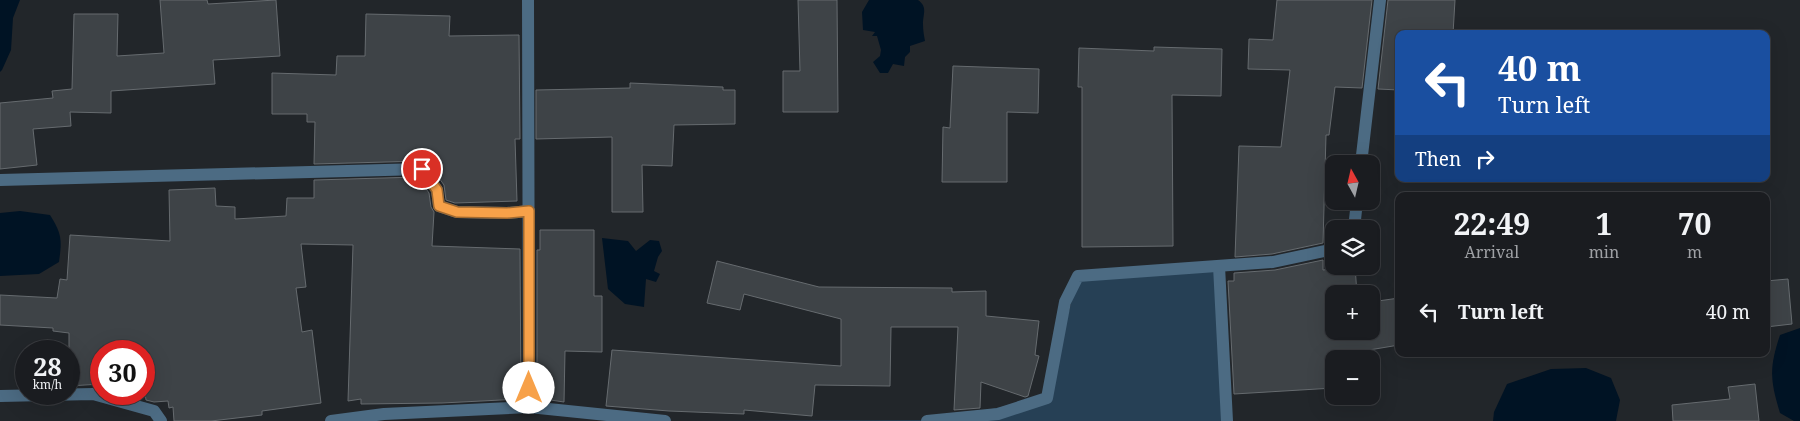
<!DOCTYPE html>
<meta charset="utf-8">
<style>
:root{--surface:#1a1c20;--page:#27292d;--text:#f1f3f6;--muted:#9fa1a5;--line:#383a3e}
body{margin:0;font-family:"Noto Serif",serif;background:var(--page);color:var(--text);height:100vh;display:flex;flex-direction:column;font-size:19px;white-space:nowrap}
*{box-sizing:border-box;margin:0}
p{font-size:16px;color:var(--muted)}
.icon{flex:none;width:28px;height:28px;fill:none;stroke:currentColor;stroke-width:2;stroke-linecap:round;stroke-linejoin:round}
.map{position:relative;flex:1;overflow:hidden}
.details{position:absolute;left:1395px;top:192px;width:375px;height:165px;display:flex;flex-direction:column;background:var(--surface);border-radius:10px;box-shadow:0 5px 20px #0002,0 0 0 1px var(--line)}
.details>*{flex:none}
.top-card{position:absolute;left:1395px;top:30px;width:375px;height:152px;border-radius:10px;box-shadow:0 5px 20px #0002,0 0 0 1px var(--line);background:#1a4fa0;color:#fff;overflow:hidden}
.needle{width:32px;rotate:352deg}
.buttons{position:absolute;left:1325px;top:155px;display:grid;gap:10px}
.buttons a{display:grid;place-items:center;width:55px;height:55px;border-radius:10px;background:var(--surface);box-shadow:0 5px 20px #0002,0 0 0 1px var(--line);font-size:25px}
.speed{position:absolute;left:15px;top:340px;display:flex;gap:10px;font-size:25px;font-weight:700;text-align:center}
.speed>*{display:grid;place-content:center;width:65px;height:65px;border-radius:50%;background:var(--surface);box-shadow:0 5px 20px #0002,0 0 0 1px var(--line);line-height:1}
.speed small{font-size:12px;font-weight:400}
.speed .limit{border:8px solid #d22;background:#fff;color:#111}
.pin{position:absolute;display:grid;place-items:center;width:42px;height:42px;color:#fff;margin:-21px;border:2px solid #fff;border-radius:50%;box-shadow:0 1px 5px #0007}
.me{position:absolute;width:55px;margin:-28px;rotate:0deg;stroke-linejoin:round;filter:drop-shadow(0 0 4px #0008)}
.turn{display:flex;align-items:center;gap:18px;height:105px;padding:0 20px;font-size:22px}
.turn .icon{width:65px;height:65px;stroke-width:2.5}
.turn b{display:block;font-size:35px;line-height:42px}
.then{display:flex;align-items:center;height:48px;padding:0 20px;background:#0003;gap:10px;font-size:19px}
.eta{display:flex;justify-content:space-evenly;align-items:center;height:85px;text-align:center}
.eta b{font-size:30px;font-weight:700;line-height:35px}
ul{padding:0;list-style:none}
li{display:flex;align-items:center;gap:15px;height:70px;padding:0 20px}
li div{flex:1}
li b{display:block;font-size:19px}
li em{font-style:normal}
.map>svg:first-child{display:block}
</style>
<div class="map">
<svg width="1800" height="421" viewBox="0 0 1800 421">
<rect width="100%" height="100%" fill="#22262a"/>
<!-- green -->
<path fill="#264055" d="M 1219,266 L 1227,421 L 678,421 L 935,420 L 1047,398 L 1078,276 Z"/>
<!-- water -->
<g fill="#001324">
<path d="M 0,0 L 20,0 L 13,18 L 11,50 L 2,70 L 0,72 Z"/>
<path d="M 869,0 L 918,0 C 928,7 923,14 923,24 C 923,30 924,36 925,41 L 910,46 L 910,52 L 905,57 L 904,66 L 893,64 L 888,73 L 880,73 L 873,62 L 880,56 L 881,50 L 877,36 L 872,36 L 875,32 L 863,30 L 862,12 Z"/>
<path d="M 20,211 L 50,215 C 62,234 62,240 59,262 L 39,274 L 0,276 L 0,213 Z"/>
<path d="M 602,238 L 628,241 L 636,251 L 650,240 L 659,241 L 662,251 L 658,257 L 654,271 L 660,274 L 656,282 L 646,279 L 644,307 L 625,304 L 608,289 Z"/>
<path d="M 1800,328 L 1800,421 L 1794,421 L 1780,413 C 1770,380 1769,368 1780,335 Z"/>
<path d="M 1586,368 L 1611,378 L 1620,400 L 1616,421 L 1493,421 L 1494,412 L 1507,384 L 1551,369 Z"/>
</g>
<!-- building -->
<g fill="#3e4347" stroke="#666b6f">
<path d="M 160,0 L 207,0 L 208,4 L 276,0 L 280,56 L 213,60 L 215,84 L 111,91 L 111,113 L 70,112 L 71,126 L 33,129 L 37,165 L 0,169 L 0,103 L 53,98 L 52,91 L 72,89 L 74,14 L 118,14 L 117,56 L 164,53 Z"/>
<path d="M 798,0 L 837,0 L 838,112 L 783,112 L 783,71 L 800,71 Z"/>
<path d="M 1277,0 L 1372,0 L 1362,88 L 1335,87 L 1329,135 L 1326,135 L 1323,243 L 1272,254 L 1235,257 L 1239,146 L 1281,147 L 1290,70 L 1248,69 L 1249,39 L 1273,40 Z"/>
<path d="M 1388,0 L 1455,0 L 1453,34 L 1399,34 L 1399,90 L 1378,89 Z"/>
<path d="M 366,14 L 450,16 L 449,36 L 519,35 L 520,139 L 515,139 L 517,201 L 455,203 L 446,200 L 444,185 L 429,164 L 422,161 L 314,164 L 315,122 L 307,122 L 307,114 L 272,114 L 272,73 L 336,75 L 337,56 L 365,56 Z"/>
<path d="M 1154,47 L 1222,49 L 1221,96 L 1172,95 L 1173,246 L 1082,247 L 1082,87 L 1078,87 L 1079,48 L 1154,51 Z"/>
<path d="M 953,66 L 1039,69 L 1038,113 L 1007,112 L 1007,182 L 942,182 L 943,127 L 950,128 Z"/>
<path d="M 630,83 L 723,87 L 723,90 L 735,90 L 735,124 L 674,125 L 672,166 L 642,165 L 643,212 L 612,212 L 612,137 L 536,139 L 536,90 L 630,88 Z"/>
<path d="M 418,177 L 429,193 L 431,207 L 434,212 L 432,246 L 520,249 L 521,399 L 442,403 L 361,404 L 361,399 L 348,401 L 353,245 L 301,244 L 306,287 L 296,288 L 302,332 L 312,330 L 321,403 L 262,411 L 262,415 L 211,421 L 174,421 L 173,407 L 169,408 L 168,401 L 154,402 L 146,400 L 145,393 L 144,393 L 144,351 L 101,351 L 101,384 L 69,386 L 69,333 L 53,331 L 53,328 L 0,325 L 0,295 L 57,298 L 60,279 L 67,280 L 70,235 L 170,241 L 169,190 L 215,188 L 216,206 L 235,207 L 235,219 L 286,216 L 287,198 L 314,198 L 314,180 Z"/>
<path d="M 540,230 L 594,230 L 594,296 L 602,296 L 602,352 L 565,351 L 564,402 L 537,398 L 537,250 L 540,250 Z"/>
<path d="M 1323,260 L 1323,270 L 1355,266 L 1357,294 L 1334,294 L 1334,331 L 1371,331 L 1371,302 L 1399,298 L 1399,345 L 1363,351 L 1364,359 L 1334,359 L 1334,388 L 1234,394 L 1228,281 L 1234,281 L 1234,273 L 1275,270 Z"/>
<path d="M 717,261 L 819,287 L 952,288 L 952,292 L 986,291 L 986,316 L 1039,321 L 1035,355 L 1039,356 L 1028,396 L 1025,397 L 981,382 L 980,408 L 954,410 L 958,327 L 891,327 L 890,386 L 815,385 L 812,416 L 744,410 L 744,414 L 669,411 L 606,406 L 612,350 L 841,366 L 841,319 L 744,294 L 740,310 L 707,303 Z"/>
<path d="M 1788,279 L 1792,324 L 1766,327 L 1766,281 Z"/>
<path d="M 1755,384 L 1759,421 L 1673,421 L 1672,405 L 1730,399 L 1728,387 Z"/>
</g>
<g fill="none" stroke-linecap="round" stroke-linejoin="round">
<!-- street -->
<g stroke="#4c6b83" stroke-width="12">
<path d="M 528,0 L 529,407"/>
<path d="M 1361,164 L 1380,0"/>
<path d="M 0,180 L 422,169 L 437,190 L 439,206 L 457,212 L 507,213 L 529,211"/>
<path d="M 1354,229 L 1357,201"/>
<path d="M 1219,266 L 1227,421"/>
<path d="M 0,396 L 93,394 L 154,411 L 161,421"/>
<path d="M 331,421 L 384,414 L 529,407 L 665,421"/>
<path d="M 927,421 L 998,414 L 1047,398 L 1065,302 L 1078,276 L 1273,262 L 1334,249"/>
</g>
</g>
<g fill="none" stroke-linecap="round" stroke-linejoin="round">
<defs>
<path id="route" d="M 422,169 L 437,190 L 439,206 L 457,212 L 507,213 L 529,211 L 529,388"/>
</defs>
<!-- route casing -->
<use href="#route" stroke="#a1692f" stroke-width="12"/>
<!-- route -->
<use href="#route" stroke="#f7a149" stroke-width="9"/>
</g>
</svg>
<div class="buttons">
<a><svg class="needle" viewBox="-14 -14 28 28"><path d="M0-13l5 13h-10z" fill="#e53935"/><path d="M0 13l5-13h-10z" fill="#9fa1a5"/></svg></a>
<a><svg class="icon" aria-label="layers" viewBox="0 0 24 24"><path d="M12 4l9 5-9 5-9-5zM3 14l9 5 9-5"/></svg></a>
<a>+</a>
<a>−</a>
</div>
<div class="speed"><div>28<small>km/h</small></div><div class="limit">30</div></div>
<div class="pin" style="left:422px;top:169px;background:#d93025"><svg class="icon" aria-label="arrive" viewBox="0 0 24 24"><path d="M6 21V4h12l-3 4 3 4H6"/></svg></div>
<svg class="me" style="left:529px;top:388px" viewBox="-20 -20 40 40"><circle r="19" fill="#fff"/><path d="M0-13L10 11 0 6-10 11z" fill="#f7a149"/></svg>
<div class="top-card">
<div class="turn"><svg class="icon" aria-label="left" viewBox="0 0 24 24"><path d="M17 20v-9H6M10 6l-5 5 5 5"/></svg><div><b>40 m</b>Turn left</div></div>
<div class="then">Then<svg class="icon" aria-label="right" viewBox="0 0 24 24"><path d="M7 20v-9h11M14 6l5 5-5 5"/></svg></div>
</div>
<section class="details">
<div class="eta">
<div><b>22:49</b><p>Arrival</p></div>
<div><b>1</b><p>min</p></div>
<div><b>70</b><p>m</p></div>
</div>
<ul>
<li><svg class="icon" aria-label="left" viewBox="0 0 24 24"><path d="M17 20v-9H6M10 6l-5 5 5 5"/></svg><div><b>Turn left</b></div><em>40 m</em></li>
</ul>
</section>
</div>
